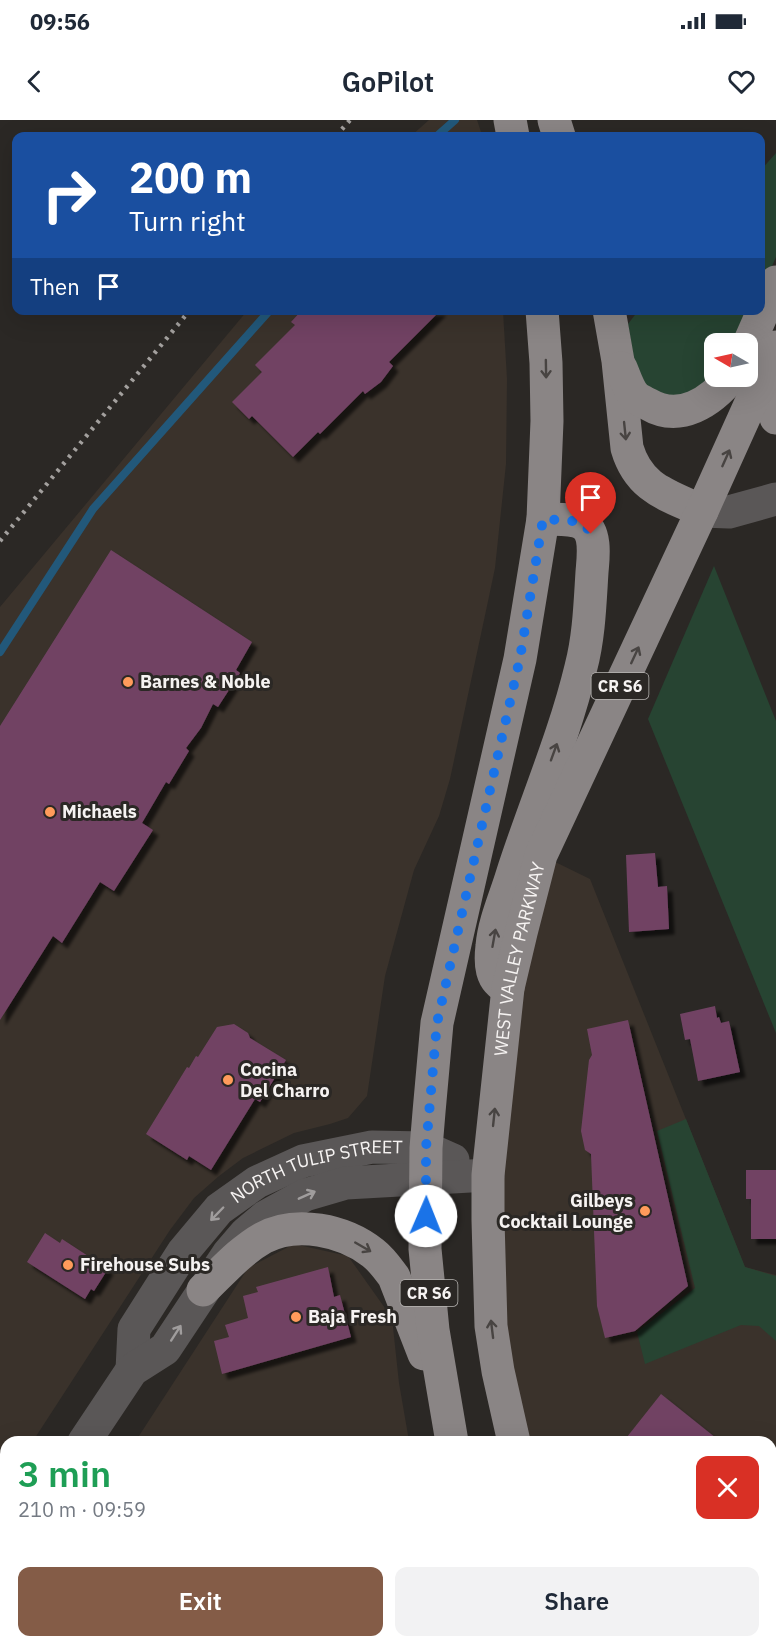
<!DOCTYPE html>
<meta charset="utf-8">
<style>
:root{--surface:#fff;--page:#f2f2f3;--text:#1f2937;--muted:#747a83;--accent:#845c47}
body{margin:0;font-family:"IBM Plex Sans",sans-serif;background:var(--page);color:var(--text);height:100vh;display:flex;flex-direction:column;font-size:22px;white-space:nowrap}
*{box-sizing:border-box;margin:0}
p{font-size:20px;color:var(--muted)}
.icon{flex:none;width:33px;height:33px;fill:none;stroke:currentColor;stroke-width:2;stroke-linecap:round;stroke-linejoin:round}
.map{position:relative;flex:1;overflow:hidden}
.panel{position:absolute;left:0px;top:1316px;width:777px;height:212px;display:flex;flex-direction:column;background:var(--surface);border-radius:18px 18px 0 0;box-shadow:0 6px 24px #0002}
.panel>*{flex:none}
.banner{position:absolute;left:12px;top:12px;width:753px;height:183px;border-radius:12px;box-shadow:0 6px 24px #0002;background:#1a4fa0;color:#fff;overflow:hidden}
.needle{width:39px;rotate:279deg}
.controls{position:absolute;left:704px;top:213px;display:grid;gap:12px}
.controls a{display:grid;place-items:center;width:54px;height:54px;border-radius:12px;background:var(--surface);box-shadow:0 6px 24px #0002;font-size:30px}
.pin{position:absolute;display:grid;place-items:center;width:51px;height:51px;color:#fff;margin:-62px -26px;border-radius:50% 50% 50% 0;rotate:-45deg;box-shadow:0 0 6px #0007}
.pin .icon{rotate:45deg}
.me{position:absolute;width:66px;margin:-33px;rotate:1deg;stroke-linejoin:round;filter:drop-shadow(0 0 4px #0008)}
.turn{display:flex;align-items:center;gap:21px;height:126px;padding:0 18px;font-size:27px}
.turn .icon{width:78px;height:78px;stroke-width:2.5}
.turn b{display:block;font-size:42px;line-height:51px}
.then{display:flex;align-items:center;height:57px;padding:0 18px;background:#0003;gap:12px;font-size:22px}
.round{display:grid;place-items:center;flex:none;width:63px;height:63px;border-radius:12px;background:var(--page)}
.headline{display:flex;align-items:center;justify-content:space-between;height:102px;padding:0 18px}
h1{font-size:36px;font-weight:600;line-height:45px;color:#1e9e55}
.action{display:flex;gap:12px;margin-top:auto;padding:12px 18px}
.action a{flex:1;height:69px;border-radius:12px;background:var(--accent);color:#fff;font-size:24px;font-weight:600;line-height:69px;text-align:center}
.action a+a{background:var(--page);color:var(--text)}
.status{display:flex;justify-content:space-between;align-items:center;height:42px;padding:0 30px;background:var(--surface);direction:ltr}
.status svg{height:16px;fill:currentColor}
header{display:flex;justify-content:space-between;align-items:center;height:78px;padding:0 18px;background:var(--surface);font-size:27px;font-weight:600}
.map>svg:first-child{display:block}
</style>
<div class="status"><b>09:56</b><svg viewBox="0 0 49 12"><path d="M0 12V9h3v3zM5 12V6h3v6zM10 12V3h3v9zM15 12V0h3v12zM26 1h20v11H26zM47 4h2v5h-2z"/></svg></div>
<header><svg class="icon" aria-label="back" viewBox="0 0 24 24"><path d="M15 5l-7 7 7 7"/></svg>GoPilot<svg class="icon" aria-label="heart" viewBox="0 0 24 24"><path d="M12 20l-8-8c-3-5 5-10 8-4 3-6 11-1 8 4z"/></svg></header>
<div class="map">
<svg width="776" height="1526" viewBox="0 0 776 1526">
<defs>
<filter id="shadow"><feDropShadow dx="5.5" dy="5.5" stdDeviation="1.5" flood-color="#0009"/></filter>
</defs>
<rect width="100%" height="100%" fill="#2b2825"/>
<!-- built -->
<g fill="#3a322b">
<path d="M 429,0 L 477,0 L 482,15 L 411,16 Z"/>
<path d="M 247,191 L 503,191 L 507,259 L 506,344 L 495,448 L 487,486 L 450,659 L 439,696 L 414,750 L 385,856 L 367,976 L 348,998 L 330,1004 L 294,1013 L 243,1038 L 219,1056 L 194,1078 L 170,1110 L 33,1321 L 6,1322 L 6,1363 L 0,1372 L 0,487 Z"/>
<path d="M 541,735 L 590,759 L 745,1147 L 776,1155 L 776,1526 L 589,1526 L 587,1521 L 771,1521 L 771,1322 L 514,1322 L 488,1153 Z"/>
<path d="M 294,1124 L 348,1136 L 392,1198 L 399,1263 L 409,1321 L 135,1322 L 248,1148 Z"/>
<path d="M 9,1521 L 467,1521 L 469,1526 L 12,1526 Z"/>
</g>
<!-- green -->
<g fill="#274432">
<path d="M 776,33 L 776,137 L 761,171 L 761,50 Z"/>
<path d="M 638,191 L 751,191 L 736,223 L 714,224 L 714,256 L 703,273 L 662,278 L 637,258 L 628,204 Z"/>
<path d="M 714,446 L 776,601 L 776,913 L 648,599 Z"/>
<path d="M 686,999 L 745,1147 L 776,1156 L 776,1221 L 759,1206 L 741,1205 L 645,1244 L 637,1212 L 695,1168 L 657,1011 Z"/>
</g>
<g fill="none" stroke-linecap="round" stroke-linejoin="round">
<!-- stream -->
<g stroke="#22587a" stroke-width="8">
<path d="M 437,16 L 455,0"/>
<path d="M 0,532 L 93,389 L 270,190"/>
</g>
</g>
<!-- building -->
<g fill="#714364" filter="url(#shadow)">
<path d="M 302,190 L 441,190 L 389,242 L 393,246 L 381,262 L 365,274 L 363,271 L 320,314 L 318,312 L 293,337 L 252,296 L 249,299 L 232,282 L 262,252 L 255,245 L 295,205 L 291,202 Z"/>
<path d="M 111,430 L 252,522 L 236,550 L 240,553 L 218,587 L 213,584 L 201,608 L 186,628 L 189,631 L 169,664 L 166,662 L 142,703 L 153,710 L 114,771 L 100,762 L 62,823 L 53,816 L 0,900 L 0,606 Z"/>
<path d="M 655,733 L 658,767 L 667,766 L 669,809 L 629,812 L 626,735 Z"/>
<path d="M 715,886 L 717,898 L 719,897 L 721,903 L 729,901 L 740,952 L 698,961 L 690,919 L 685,920 L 680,894 Z"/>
<path d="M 628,900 L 688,1166 L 635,1211 L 605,1218 L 597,1186 L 591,1034 L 585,1030 L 581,1011 L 589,940 L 592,935 L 587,909 Z"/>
<path d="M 234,904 L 248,913 L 250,918 L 286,940 L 260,982 L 255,979 L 211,1050 L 189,1036 L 187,1040 L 146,1014 L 187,947 L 189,948 L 196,936 L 198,937 L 217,907 Z"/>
<path d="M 746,1050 L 776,1050 L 776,1119 L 751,1119 L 751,1079 L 746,1079 Z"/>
<path d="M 45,1113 L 60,1123 L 62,1119 L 108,1149 L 94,1171 L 91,1169 L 85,1179 L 27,1142 Z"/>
<path d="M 328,1147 L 334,1177 L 340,1175 L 351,1217 L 222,1254 L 214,1221 L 229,1217 L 225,1205 L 248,1198 L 243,1176 L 258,1172 L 256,1167 Z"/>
<path d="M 661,1274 L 721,1322 L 623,1322 Z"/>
</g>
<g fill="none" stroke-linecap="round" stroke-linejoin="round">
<!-- minor -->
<g stroke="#5a5757" stroke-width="33">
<path d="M 702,391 L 729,392 L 776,379"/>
<path id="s1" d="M 132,1250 L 134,1209 L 183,1132 L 219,1089 L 257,1062 L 303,1041 L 372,1027 L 426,1028 L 453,1040"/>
<path d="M 84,1322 L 132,1250 L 165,1229 L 228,1134 L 246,1113 L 265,1097 L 305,1075 L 346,1063 L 488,1055"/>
<path d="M 0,1449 L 6,1440"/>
<path d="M 771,1487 L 776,1486"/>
<path d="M 654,1526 L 665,1521"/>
<path d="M 769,1526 L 776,1524"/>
</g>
<!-- major -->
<g stroke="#8a8585" stroke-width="33">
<path d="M 510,0 L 513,16"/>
<path d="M 554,0 L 559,16"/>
<path d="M 609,190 L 618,241 L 627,328 C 639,369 668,375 702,391"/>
<path d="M 747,228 L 776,162"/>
<path d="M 621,248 C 625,257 629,271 636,277 C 639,280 644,282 648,284 C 680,303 711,282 732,256"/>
<path d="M 776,277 L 773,286 L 776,298"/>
<path d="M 508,868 C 490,861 490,843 492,826 C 494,802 505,778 512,755 C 534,686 564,618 581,547 C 589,517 590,483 592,452 C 593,439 597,413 583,404 C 572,398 555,400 543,399"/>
<path d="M 203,1170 C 222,1152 240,1131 263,1118 C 296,1100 344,1110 373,1133 C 382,1140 388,1149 394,1157 L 424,1234"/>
<path d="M 452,1322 L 433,1210 L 425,1129 L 426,1028 L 429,992 L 437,903 L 520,539 L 543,399 L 547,301 L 546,243 L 542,190"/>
<path id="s2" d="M 514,1322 L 498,1251 L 491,1206 L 488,1100 L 488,1055 L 508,868 L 521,813 L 541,735 L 702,391 L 776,227"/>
<path d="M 518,1521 L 520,1526"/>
<path d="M 587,1521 L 589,1526"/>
</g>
<!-- rail -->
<g stroke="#a3a09e" stroke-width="4.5" stroke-dasharray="3 6" stroke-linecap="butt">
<path d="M 336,16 L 350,0"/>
<path d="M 0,421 L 190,190"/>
</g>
</g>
<!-- one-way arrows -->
<defs><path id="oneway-shaft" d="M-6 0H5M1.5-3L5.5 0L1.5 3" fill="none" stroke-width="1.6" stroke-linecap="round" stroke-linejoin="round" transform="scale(1.5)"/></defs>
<g stroke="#484442">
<use href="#oneway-shaft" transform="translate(546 249) rotate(89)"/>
<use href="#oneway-shaft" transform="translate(625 311) rotate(84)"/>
<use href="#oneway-shaft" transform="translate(726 338) rotate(-66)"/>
<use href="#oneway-shaft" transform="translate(635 535) rotate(-65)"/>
<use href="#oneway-shaft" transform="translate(554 632) rotate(-70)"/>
<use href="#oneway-shaft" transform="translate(494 818) rotate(-80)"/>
<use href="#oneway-shaft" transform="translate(494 997) rotate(-84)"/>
<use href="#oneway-shaft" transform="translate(363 1127) rotate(30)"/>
<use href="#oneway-shaft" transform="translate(492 1209) rotate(-97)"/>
</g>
<g stroke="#a09d9d">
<use href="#oneway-shaft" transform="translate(307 1075) rotate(-24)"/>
<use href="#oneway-shaft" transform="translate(217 1094) rotate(134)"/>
<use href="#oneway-shaft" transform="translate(176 1213) rotate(-57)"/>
</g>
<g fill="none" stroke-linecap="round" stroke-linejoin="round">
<!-- route -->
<path stroke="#1a73e8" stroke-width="10" stroke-dasharray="0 18" d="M 426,1096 L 426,1028 L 437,903 L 520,538 L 543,399 L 573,401 L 585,405 L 591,414"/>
</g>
<!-- markers -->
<g fill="#ff9b5b" stroke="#2b2825" stroke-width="2">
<circle cx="128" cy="562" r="6"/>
<circle cx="50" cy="692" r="6"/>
<circle cx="228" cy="960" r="6"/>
<circle cx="645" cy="1091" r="6"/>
<circle cx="68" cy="1145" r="6"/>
<circle cx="296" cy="1197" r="6"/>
</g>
<g text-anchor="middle" stroke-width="6" stroke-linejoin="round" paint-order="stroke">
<!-- shield labels -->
<g fill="#2b2825" stroke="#b9b6b4" stroke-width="1.5">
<rect x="591.5" y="553" width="57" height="26" rx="4.5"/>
<rect x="400.5" y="1160" width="57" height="26" rx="4.5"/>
</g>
<g font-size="16" font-weight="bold" fill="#f6f3f2">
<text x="620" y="572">CR S6</text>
<text x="429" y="1179">CR S6</text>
</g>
<!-- poi labels -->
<g font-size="18" font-weight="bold" fill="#f6f3f2" stroke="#2b2825" text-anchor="start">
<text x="140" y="568">Barnes &amp; Noble</text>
<text x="62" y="698">Michaels</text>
<text x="240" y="956">Cocina<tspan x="240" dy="21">Del Charro</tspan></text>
<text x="633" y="1087" text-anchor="end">Gilbeys<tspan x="633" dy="21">Cocktail Lounge</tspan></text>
<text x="80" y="1151">Firehouse Subs</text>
<text x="308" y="1203">Baja Fresh</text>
</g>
<!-- street labels -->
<g font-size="18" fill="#f6f3f2" stroke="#2b2825">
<text dy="6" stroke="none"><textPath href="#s2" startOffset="488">WEST VALLEY PARKWAY</textPath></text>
<text dy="6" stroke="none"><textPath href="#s1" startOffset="296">NORTH TULIP STREET</textPath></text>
</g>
</g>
</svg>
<div class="controls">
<a><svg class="needle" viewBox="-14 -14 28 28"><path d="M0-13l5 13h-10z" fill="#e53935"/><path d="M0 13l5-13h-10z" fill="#747a83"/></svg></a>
</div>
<div class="pin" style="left:591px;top:414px;background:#d93025"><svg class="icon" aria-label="arrive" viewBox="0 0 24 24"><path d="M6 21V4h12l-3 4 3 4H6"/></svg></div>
<svg class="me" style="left:426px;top:1096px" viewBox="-20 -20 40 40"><circle r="19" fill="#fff"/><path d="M0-13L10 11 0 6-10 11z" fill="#1a73e8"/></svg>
<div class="banner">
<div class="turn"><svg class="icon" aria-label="right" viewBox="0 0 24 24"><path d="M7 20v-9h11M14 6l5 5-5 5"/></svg><div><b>200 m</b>Turn right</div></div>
<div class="then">Then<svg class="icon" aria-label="arrive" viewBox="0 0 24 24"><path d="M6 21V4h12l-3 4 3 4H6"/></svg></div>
</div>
<section class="panel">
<div class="headline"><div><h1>3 min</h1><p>210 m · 09:59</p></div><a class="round" style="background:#d93025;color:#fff"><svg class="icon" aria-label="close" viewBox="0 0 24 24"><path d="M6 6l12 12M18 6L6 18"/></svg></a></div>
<div class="action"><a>Exit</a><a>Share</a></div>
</section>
</div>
